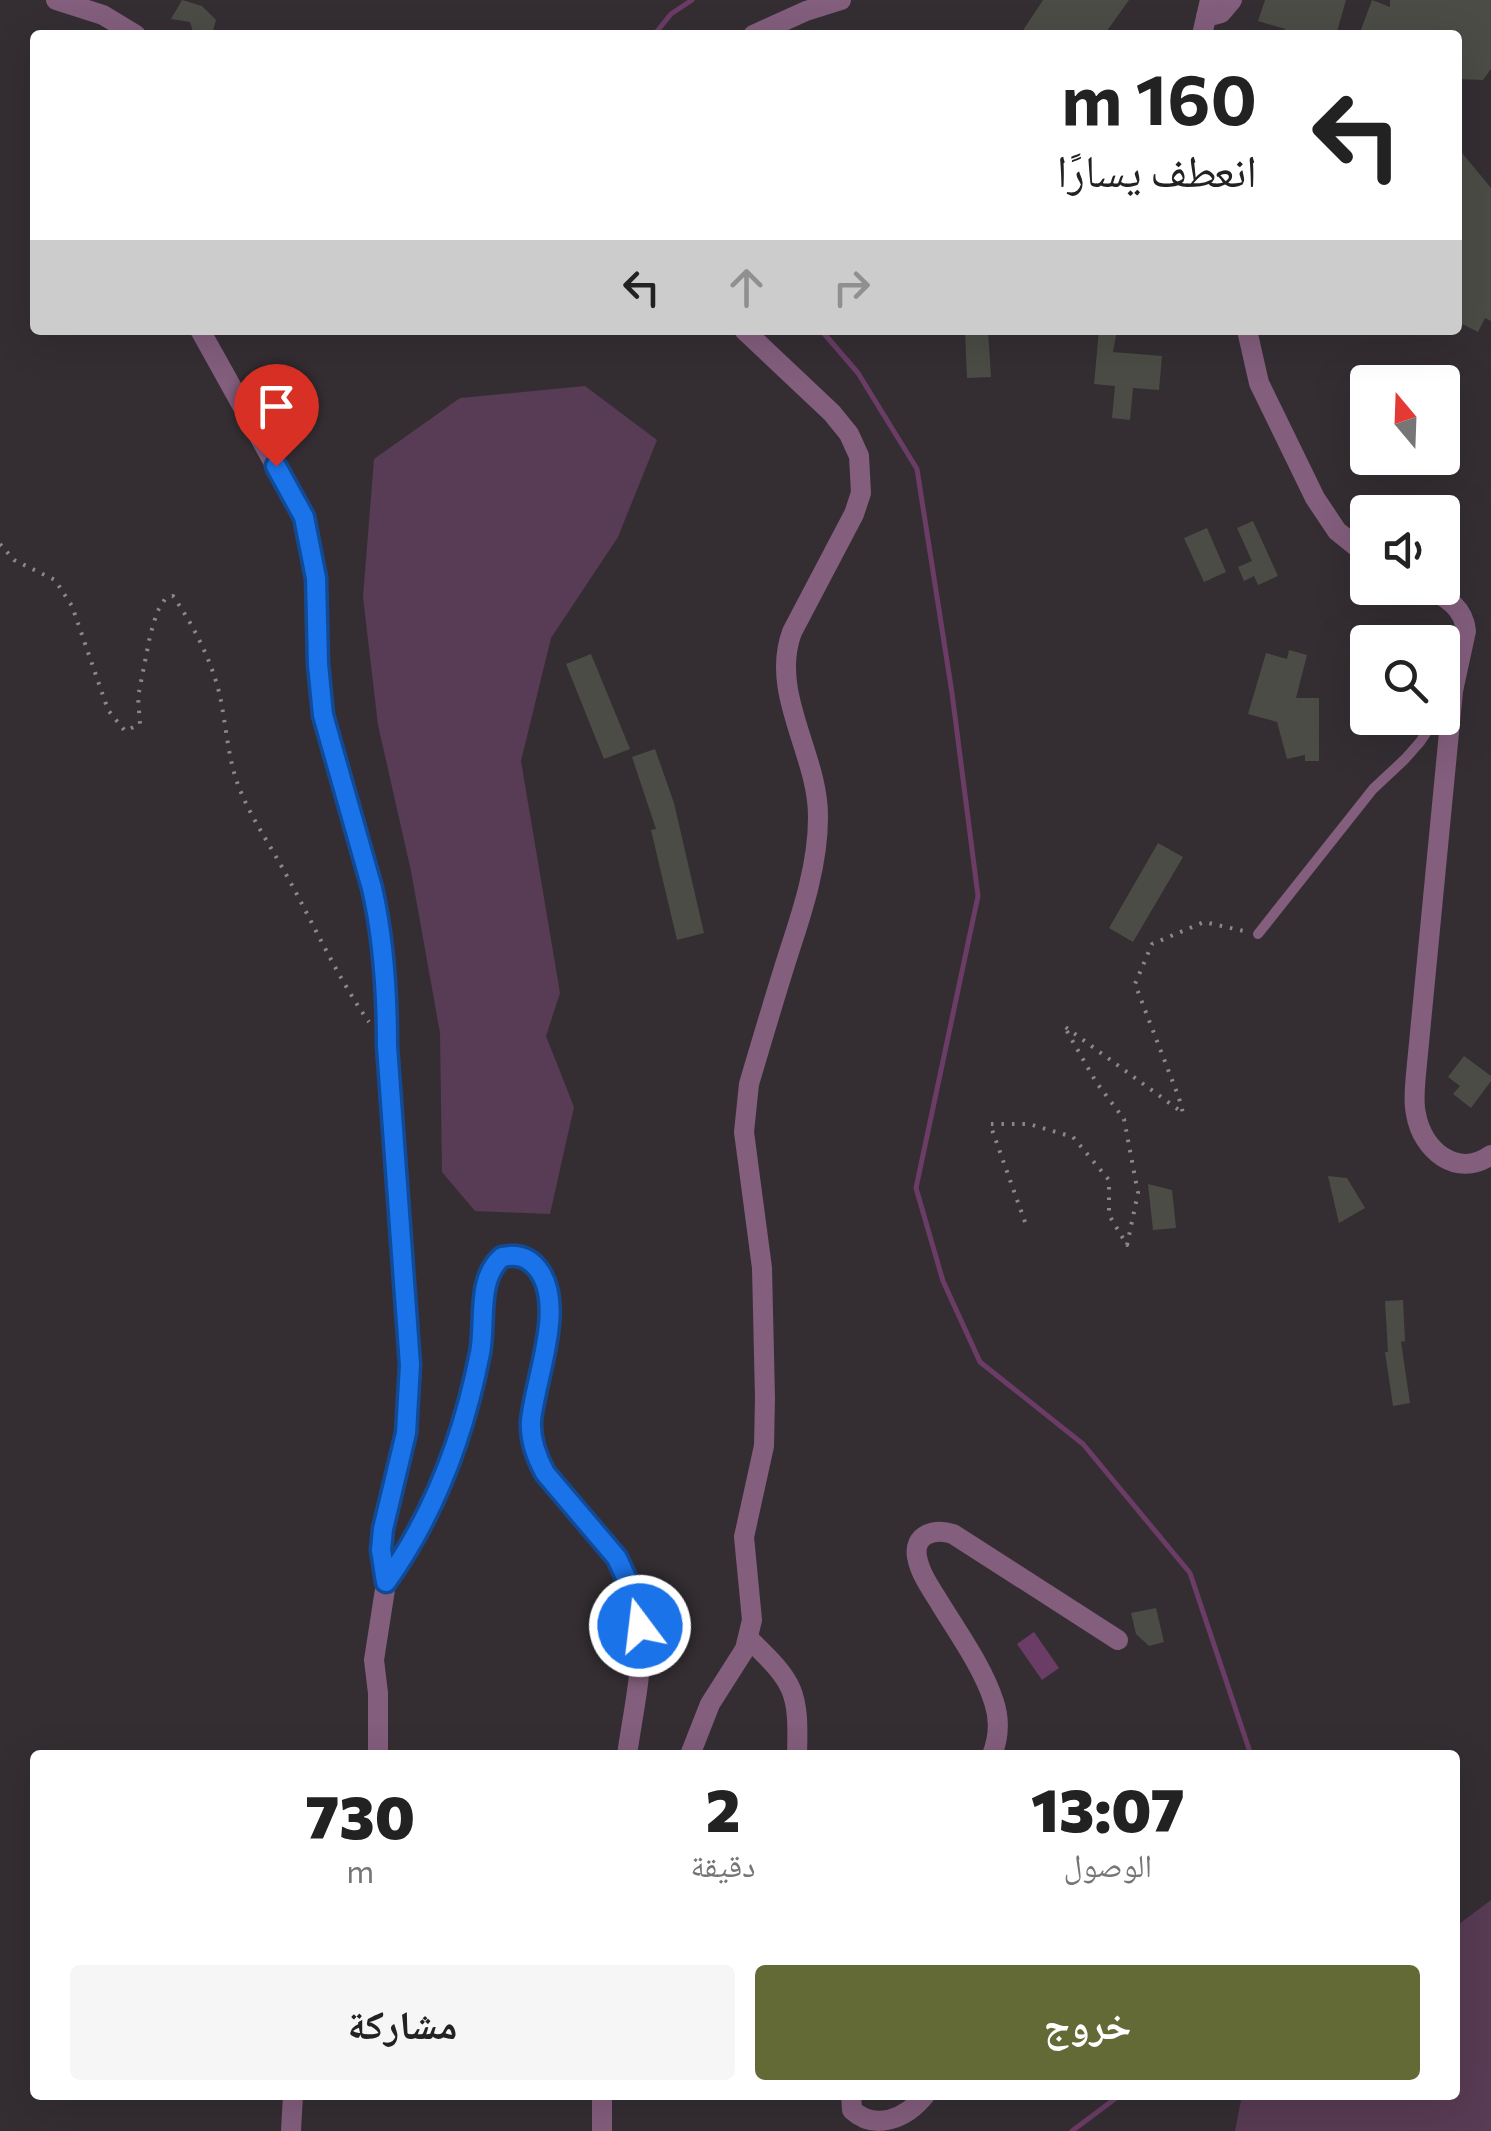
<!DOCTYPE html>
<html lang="ar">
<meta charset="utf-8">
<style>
:root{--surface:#fff;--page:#f6f6f6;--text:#222;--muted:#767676;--accent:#636a35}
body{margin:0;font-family:Commissioner,"Noto Naskh Arabic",sans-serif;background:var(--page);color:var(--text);direction:rtl;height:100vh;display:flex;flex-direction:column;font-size:38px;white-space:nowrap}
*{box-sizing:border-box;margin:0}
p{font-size:32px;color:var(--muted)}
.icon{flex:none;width:55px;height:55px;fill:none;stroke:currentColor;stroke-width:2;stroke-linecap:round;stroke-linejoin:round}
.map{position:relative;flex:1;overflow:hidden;direction:ltr}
.side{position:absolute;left:30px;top:1750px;width:1430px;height:350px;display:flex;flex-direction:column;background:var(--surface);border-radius:10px;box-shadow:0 10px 40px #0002;direction:rtl}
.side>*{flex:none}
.banner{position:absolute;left:30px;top:30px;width:1432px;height:305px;border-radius:10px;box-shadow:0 10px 40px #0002;direction:rtl;background:#fff;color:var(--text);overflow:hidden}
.needle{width:65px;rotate:341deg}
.controls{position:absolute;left:1350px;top:365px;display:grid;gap:20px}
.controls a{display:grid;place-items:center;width:110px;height:110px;border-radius:10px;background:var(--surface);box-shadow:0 10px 40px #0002;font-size:50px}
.pin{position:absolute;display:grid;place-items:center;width:85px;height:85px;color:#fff;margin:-102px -42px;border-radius:50% 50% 50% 0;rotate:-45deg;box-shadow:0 0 10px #0007}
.pin .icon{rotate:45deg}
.me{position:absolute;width:110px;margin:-55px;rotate:345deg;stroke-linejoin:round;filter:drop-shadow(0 0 8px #0008)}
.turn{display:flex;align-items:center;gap:35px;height:210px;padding:0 40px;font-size:45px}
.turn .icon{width:130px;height:130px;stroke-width:2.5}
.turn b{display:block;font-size:70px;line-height:85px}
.lanes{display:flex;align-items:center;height:95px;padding:0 40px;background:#0003;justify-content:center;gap:50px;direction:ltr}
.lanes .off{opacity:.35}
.eta{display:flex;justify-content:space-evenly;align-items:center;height:170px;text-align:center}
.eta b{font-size:60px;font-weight:800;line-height:70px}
.button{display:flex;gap:20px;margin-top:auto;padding:20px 40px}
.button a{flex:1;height:115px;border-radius:10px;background:var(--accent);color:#fff;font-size:40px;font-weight:800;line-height:115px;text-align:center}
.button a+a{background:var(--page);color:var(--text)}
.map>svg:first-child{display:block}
</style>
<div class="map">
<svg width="1491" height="2131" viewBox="0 0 1491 2131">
<rect width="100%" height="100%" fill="#342e33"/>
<!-- green -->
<g fill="#583b54">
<path d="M 585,386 L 657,440 L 618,537 L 551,638 L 521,761 L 560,993 L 546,1036 L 574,1107 L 550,1214 L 475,1211 L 442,1172 L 440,1033 L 411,871 L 378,725 L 363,597 L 374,459 L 460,398 Z"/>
<path d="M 1491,1900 L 1491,2131 L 1235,2131 L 1242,2095 L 1455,2095 L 1455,1927 Z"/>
</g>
<!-- water -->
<path fill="#6b3c65" d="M 1034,1632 L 1059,1668 L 1042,1680 L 1017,1644 Z"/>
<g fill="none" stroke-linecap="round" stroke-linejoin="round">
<!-- stream -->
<g stroke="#6b3c65" stroke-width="5">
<path d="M 654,35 L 671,14 L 692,0"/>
<path d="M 821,330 L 858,373 L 917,469 L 952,693 L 978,896 L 916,1188 L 943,1281 L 980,1362 L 1083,1444 L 1190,1573 L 1251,1755"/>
<path d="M 1072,2131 L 1120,2095"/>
</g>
</g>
<!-- building -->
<g fill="#4a4c45">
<path d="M 182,0 L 202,6 L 216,20 L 212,34 L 194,35 L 190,22 L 171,19 Z"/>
<path d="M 1043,0 L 1129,0 L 1104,35 L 1020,35 Z"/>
<path d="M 1265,0 L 1346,0 L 1336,35 L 1293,35 L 1284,32 L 1285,29 L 1258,21 Z"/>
<path d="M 1372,0 L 1390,7 L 1390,0 L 1491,0 L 1491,69 L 1483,80 L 1458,79 L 1458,35 L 1359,35 Z"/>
<path d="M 1458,148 L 1491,188 L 1491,321 L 1485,318 L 1478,332 L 1458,322 Z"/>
<path d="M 965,330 L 988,330 L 991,377 L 967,378 Z"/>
<path d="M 1099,330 L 1117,330 L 1113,352 L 1162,356 L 1159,390 L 1133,388 L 1130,420 L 1112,418 L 1115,386 L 1094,384 Z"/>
<path d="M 1253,521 L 1278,576 L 1258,585 L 1254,576 L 1244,581 L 1238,567 L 1252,561 L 1237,528 Z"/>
<path d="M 1207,528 L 1226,572 L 1204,582 L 1184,538 Z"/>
<path d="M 1289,650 L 1307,655 L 1296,698 L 1319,698 L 1319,761 L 1305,761 L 1305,755 L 1287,759 L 1277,722 L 1248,714 L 1266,653 L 1287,659 Z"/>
<path d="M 591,654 L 630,749 L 604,759 L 566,664 Z"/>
<path d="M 655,749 L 674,803 L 704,933 L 677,940 L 651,830 L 656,829 L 632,757 Z"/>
<path d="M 1158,843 L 1183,857 L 1133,942 L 1109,928 Z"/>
<path d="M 1464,1056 L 1491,1076 L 1491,1081 L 1471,1108 L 1453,1094 L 1460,1086 L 1448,1077 Z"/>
<path d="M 1328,1176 L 1347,1178 L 1365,1208 L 1339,1223 Z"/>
<path d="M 1148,1184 L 1172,1190 L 1176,1228 L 1153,1230 Z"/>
<path d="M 1403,1300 L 1405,1341 L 1401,1342 L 1410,1403 L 1393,1406 L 1385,1352 L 1388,1352 L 1385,1301 Z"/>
<path d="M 1156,1608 L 1164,1642 L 1149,1646 L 1136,1634 L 1131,1613 Z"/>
</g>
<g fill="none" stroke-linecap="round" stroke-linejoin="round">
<!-- path -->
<g stroke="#8c878b" stroke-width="4" stroke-dasharray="2.5 8" stroke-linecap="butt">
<path d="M 0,544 L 14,560 L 55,580 L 72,606 L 108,710 L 125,731 L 140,724 L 138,697 L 150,636 L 157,612 L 165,599 L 173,596 C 193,625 210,657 219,692 C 226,722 227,753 237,782 C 248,813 267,840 283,869 C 312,920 335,974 369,1022"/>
<path d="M 1025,1222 L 990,1124 L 1029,1124 L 1073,1137 L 1109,1180 L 1109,1215 L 1127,1245 L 1138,1193 L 1124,1119 L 1096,1082 L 1064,1026 L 1183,1113 L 1179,1098 L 1135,984 L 1152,944 L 1204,922 L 1244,931"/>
</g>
<!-- service -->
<path stroke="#835e7d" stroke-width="10" d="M 1258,934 L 1373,789 L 1405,759 L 1420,742 L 1436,718"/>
<!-- minor -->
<g stroke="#835e7d" stroke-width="20">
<path d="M 56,0 L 103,15 L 136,35"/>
<path d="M 1206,17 L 1221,13 L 1232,0"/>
<path d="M 753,35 L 806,11 L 841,0"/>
<path d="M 1202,35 L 1210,0"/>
<path d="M 200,330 L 304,517 L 316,578 L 318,664 L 323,715 L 366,859 L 379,916 L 387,997 L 387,1046 L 410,1365 L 405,1433 L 395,1485 L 387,1510 L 381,1550 L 386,1583 L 374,1660 L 378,1693 L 378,1755"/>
<path d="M 1247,330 L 1259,383 L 1315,498 L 1337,531 L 1368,556"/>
<path d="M 1428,588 C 1447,598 1464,608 1466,631 L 1453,691 L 1416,1074 C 1415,1087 1413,1101 1416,1114 C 1422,1150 1457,1179 1491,1155"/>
<path d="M 386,1583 C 434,1515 464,1434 480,1353 C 486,1323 476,1278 502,1257 C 516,1254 527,1256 537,1268 C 567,1304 535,1378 531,1421 C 530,1440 536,1456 545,1473 C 568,1501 594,1528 616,1557 C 658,1615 636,1690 627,1755"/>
<path d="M 749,1639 C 795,1683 799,1691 797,1755"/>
<path d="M 690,1755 L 710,1704 L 745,1649 L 752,1620 L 744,1537 L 764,1446 L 765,1398 L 762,1268 L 744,1132 L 749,1084 C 762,1040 775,996 789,952 C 803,910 818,863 818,818 C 819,755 769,694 792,632 L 854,514 L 861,493 L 859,456 L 849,434 L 832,413 L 744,330"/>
<path d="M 992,1755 C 999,1737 1000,1720 994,1702 C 983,1668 960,1636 941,1605 C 932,1590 920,1574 917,1557 C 913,1534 935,1528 953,1534 L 1118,1640"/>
<path d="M 602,2095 L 602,2131"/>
<path d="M 851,2095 L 852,2110 C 875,2131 906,2119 925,2095"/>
<path d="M 291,2131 L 293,2095"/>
</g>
</g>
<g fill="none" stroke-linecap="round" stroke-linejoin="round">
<defs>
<path id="route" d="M 276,466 L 304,517 L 316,578 L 318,664 L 323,715 L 372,888 C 384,940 387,992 387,1046 L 410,1365 L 406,1433 L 383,1529 L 381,1550 L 386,1582 C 434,1515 464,1434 480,1353 C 486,1323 476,1279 502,1257 C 516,1254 527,1256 537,1268 C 567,1304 535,1378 531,1421 C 530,1440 536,1456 545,1473 L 617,1558 L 636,1599 L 640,1626"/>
</defs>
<!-- route casing -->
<use href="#route" stroke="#114b97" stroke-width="25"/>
<!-- route -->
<use href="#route" stroke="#1a73e8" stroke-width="18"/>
</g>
</svg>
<div class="controls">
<a><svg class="needle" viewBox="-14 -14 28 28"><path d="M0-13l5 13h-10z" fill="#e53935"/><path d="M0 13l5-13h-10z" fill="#767676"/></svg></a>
<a><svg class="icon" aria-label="sound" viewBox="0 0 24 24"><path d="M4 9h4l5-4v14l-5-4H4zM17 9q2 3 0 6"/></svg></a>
<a><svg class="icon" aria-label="search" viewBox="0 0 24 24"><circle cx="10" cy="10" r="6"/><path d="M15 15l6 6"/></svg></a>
</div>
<div class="pin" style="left:276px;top:466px;background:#d93025"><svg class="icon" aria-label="arrive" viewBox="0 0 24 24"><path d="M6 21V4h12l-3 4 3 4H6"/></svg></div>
<svg class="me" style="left:640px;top:1626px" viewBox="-20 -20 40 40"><circle r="17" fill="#1a73e8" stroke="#fff" stroke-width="3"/><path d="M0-11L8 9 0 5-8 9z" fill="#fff"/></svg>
<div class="banner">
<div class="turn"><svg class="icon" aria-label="left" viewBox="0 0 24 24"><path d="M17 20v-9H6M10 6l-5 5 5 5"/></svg><div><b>160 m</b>انعطف يسارًا</div></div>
<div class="lanes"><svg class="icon" aria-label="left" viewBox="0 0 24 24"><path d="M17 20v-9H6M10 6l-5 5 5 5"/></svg><svg class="icon off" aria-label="ahead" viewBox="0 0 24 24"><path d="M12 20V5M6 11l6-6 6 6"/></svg><svg class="icon off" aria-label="right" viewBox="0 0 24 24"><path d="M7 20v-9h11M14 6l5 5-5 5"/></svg></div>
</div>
<section class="side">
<div class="eta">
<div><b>13:07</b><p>الوصول</p></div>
<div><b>2</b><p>دقيقة</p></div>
<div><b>730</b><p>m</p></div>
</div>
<div class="button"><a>خروج</a><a>مشاركة</a></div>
</section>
</div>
